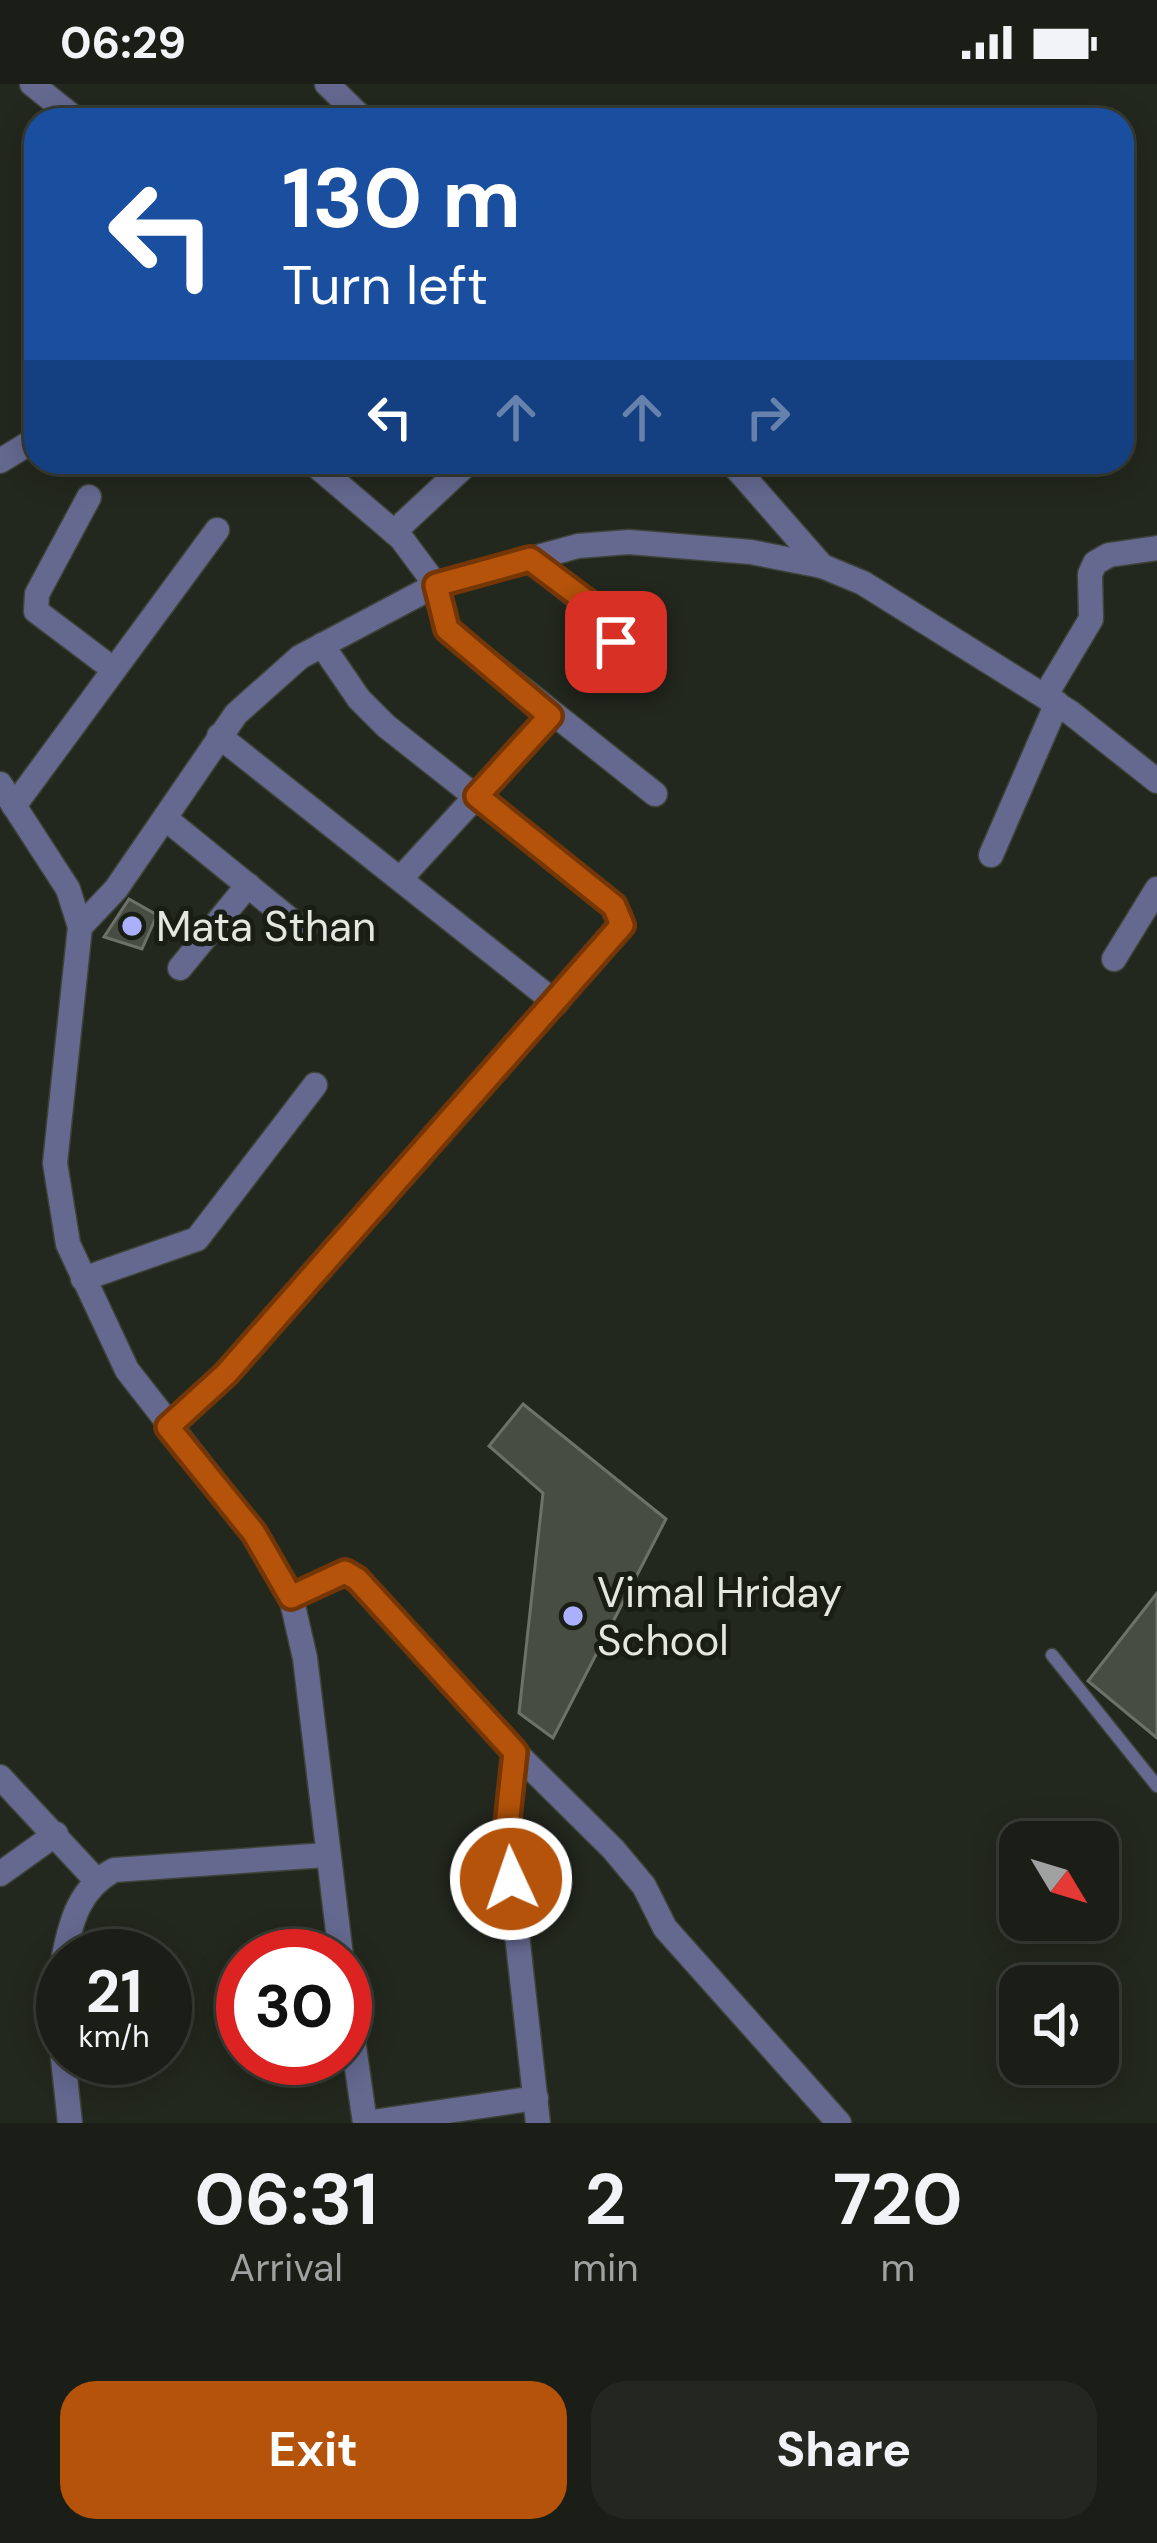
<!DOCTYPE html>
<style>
:root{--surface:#1a1e16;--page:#23271f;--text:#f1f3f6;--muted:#9fa2a1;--line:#383c35;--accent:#b45309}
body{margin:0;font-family:"DM Sans",sans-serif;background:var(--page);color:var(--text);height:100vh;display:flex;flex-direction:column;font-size:45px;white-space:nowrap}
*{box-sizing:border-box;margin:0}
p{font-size:39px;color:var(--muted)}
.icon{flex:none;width:66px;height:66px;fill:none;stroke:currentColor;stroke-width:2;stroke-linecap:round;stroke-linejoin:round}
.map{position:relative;height:2039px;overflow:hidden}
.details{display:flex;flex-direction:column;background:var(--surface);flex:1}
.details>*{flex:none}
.guide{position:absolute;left:24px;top:24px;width:1110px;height:366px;border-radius:36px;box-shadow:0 6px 30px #0003,0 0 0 3px var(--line);background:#1a4fa0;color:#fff;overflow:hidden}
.needle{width:78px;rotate:128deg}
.controls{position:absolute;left:999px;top:1737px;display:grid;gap:24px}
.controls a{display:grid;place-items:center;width:120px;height:120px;border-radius:24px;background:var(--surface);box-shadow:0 6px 30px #0003,0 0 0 3px var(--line);font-size:60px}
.speed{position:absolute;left:36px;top:1845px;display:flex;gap:24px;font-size:60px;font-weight:700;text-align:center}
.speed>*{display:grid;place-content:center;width:156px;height:156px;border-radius:50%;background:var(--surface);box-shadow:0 6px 30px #0003,0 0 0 3px var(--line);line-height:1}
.speed small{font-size:30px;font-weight:400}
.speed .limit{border:18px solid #d22;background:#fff;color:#111}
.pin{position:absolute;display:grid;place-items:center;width:102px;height:102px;color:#fff;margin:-51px;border-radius:24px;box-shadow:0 6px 18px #0006}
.me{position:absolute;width:132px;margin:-66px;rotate:357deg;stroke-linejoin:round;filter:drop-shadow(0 0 9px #0008)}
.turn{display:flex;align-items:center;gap:42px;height:252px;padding:0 60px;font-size:54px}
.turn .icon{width:156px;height:156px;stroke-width:2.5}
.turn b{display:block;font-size:84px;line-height:102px}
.lanes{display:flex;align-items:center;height:114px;padding:0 60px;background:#0003;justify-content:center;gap:60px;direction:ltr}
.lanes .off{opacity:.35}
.eta{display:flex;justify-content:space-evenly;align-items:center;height:204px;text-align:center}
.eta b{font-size:72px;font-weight:700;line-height:84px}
.cta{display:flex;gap:24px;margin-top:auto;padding:24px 60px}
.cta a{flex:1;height:138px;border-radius:36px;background:var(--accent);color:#fff;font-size:48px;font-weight:700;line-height:138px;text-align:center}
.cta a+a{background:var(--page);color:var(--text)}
.status{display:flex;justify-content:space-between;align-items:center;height:84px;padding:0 60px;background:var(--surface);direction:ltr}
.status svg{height:33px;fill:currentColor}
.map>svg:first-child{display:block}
</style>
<div class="status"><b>06:29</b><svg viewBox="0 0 49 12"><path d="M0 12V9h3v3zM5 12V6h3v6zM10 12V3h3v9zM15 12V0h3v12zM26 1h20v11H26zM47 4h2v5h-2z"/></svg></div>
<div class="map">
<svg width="1157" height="2039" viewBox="0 0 1157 2039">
<rect width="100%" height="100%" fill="#23281e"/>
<!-- building -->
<g fill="#474d42" stroke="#6c7267" stroke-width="3">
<path d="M 129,815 L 157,831 L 142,865 L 104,853 Z"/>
<path d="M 523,1320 L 666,1435 L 553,1654 L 519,1629 L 543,1409 L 489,1362 Z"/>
<path d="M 1157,1509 L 1157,1654 L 1088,1597 Z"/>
</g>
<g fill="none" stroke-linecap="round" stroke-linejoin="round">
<defs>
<path id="lane" d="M 1052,1571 L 1157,1702"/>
<g id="street">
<path d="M 32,0 L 77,36"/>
<path d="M 327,0 L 364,36"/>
<path d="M 0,377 L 36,355"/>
<path d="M 312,378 L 401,454 L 436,501 L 447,545 L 655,710"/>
<path d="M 731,378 L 822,482"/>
<path d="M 89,413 L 37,510 L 36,527 L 113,585"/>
<path d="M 394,448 L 469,378"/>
<path d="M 530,475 L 615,544 L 616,558 L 600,590"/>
<path d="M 1045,612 L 1091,535 L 1090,490 L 1095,479 L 1109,471 L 1157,464"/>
<path d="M 219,652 L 556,919"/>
<path d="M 0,700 L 68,805 L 80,843 L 55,1079 L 68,1160 L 127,1286 L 254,1449 L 291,1513 L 305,1574 L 341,1872"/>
<path d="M 14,722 L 217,446"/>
<path d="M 166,735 L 304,847"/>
<path d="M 991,771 L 1057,619"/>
<path d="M 401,794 L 550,632"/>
<path d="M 80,843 L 116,805 L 236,630 L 300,573 L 436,501 L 578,462 L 629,458 L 751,468 L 822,482 L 863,499 L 1071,629 L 1157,697"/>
<path d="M 1114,875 L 1157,805"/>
<path d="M 180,884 L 248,801"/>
<path d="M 83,1195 L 197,1155 L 315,1001"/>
<path d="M 168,1343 L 226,1290 L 622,841 L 614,822 L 386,642 L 359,615 L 322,561"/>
<path d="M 291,1513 L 345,1488 L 357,1495 L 515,1668 L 613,1765 L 644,1802 L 665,1844 L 839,2039"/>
<path d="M 515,1668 L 506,1751 L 538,2039"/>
<path d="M 0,1693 L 97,1797"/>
<path d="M 0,1790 L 56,1750"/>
<path d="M 64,1872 C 71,1836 80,1804 114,1786 L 326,1771"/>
<path d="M 345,1901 L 365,2039"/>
<path d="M 63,1919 L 63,1968"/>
<path d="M 63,1974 L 70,2039"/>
<path d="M 366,2039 L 536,2014"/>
</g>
</defs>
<!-- lane casing -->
<use href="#lane" stroke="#3e4339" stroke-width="15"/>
<!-- street casing -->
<use href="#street" stroke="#3e4339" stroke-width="27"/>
<!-- lane -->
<use href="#lane" stroke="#656990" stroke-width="12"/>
<!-- street -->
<use href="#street" stroke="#656990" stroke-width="24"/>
</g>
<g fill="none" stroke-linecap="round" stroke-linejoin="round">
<defs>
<path id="route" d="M 511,1795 L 506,1751 L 515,1668 L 357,1495 L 345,1488 L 291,1513 L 254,1449 L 168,1343 L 226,1290 L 622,841 L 614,822 L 477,712 L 550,632 L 447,545 L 436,501 L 530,475 L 606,532 L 616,558"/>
</defs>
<!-- route casing -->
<use href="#route" stroke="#753606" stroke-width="30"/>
<!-- route -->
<use href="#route" stroke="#b45309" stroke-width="21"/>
</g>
<!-- markers -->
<g fill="#aab0fc" stroke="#191e15" stroke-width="4.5">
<circle cx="132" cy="842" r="12"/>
<circle cx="573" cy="1532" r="12"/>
</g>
<g text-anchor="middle" stroke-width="10" stroke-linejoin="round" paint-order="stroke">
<!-- poi labels -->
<g font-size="42" fill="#e3e7e0" stroke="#191e15" text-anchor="start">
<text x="156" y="857">Mata Sthan</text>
<text x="597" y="1523">Vimal Hriday<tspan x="597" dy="48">School</tspan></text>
</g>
</g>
</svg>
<div class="controls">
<a><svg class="needle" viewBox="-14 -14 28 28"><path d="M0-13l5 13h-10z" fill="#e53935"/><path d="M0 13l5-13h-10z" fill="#9fa2a1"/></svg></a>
<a><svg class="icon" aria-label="sound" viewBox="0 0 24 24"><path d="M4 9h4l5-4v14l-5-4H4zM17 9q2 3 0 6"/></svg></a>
</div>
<div class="speed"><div>21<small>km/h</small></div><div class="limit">30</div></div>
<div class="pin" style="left:616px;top:558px;background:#d93025"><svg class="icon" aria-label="arrive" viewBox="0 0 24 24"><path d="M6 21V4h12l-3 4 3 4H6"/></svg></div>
<svg class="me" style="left:511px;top:1795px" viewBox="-20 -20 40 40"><circle r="17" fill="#b45309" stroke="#fff" stroke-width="3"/><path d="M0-11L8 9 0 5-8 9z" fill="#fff"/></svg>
<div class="guide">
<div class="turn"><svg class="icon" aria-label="left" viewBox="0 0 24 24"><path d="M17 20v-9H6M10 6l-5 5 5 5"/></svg><div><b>130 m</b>Turn left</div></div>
<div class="lanes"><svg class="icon" aria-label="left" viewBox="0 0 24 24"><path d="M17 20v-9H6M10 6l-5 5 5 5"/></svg><svg class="icon off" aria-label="ahead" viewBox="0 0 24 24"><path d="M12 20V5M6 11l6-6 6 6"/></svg><svg class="icon off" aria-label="ahead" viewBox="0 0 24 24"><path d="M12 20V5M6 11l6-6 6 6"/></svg><svg class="icon off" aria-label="right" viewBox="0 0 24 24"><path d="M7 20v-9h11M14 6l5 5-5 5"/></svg></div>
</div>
</div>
<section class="details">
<div class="eta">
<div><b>06:31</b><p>Arrival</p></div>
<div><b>2</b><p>min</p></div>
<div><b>720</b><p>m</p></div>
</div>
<div class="cta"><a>Exit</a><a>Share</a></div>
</section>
